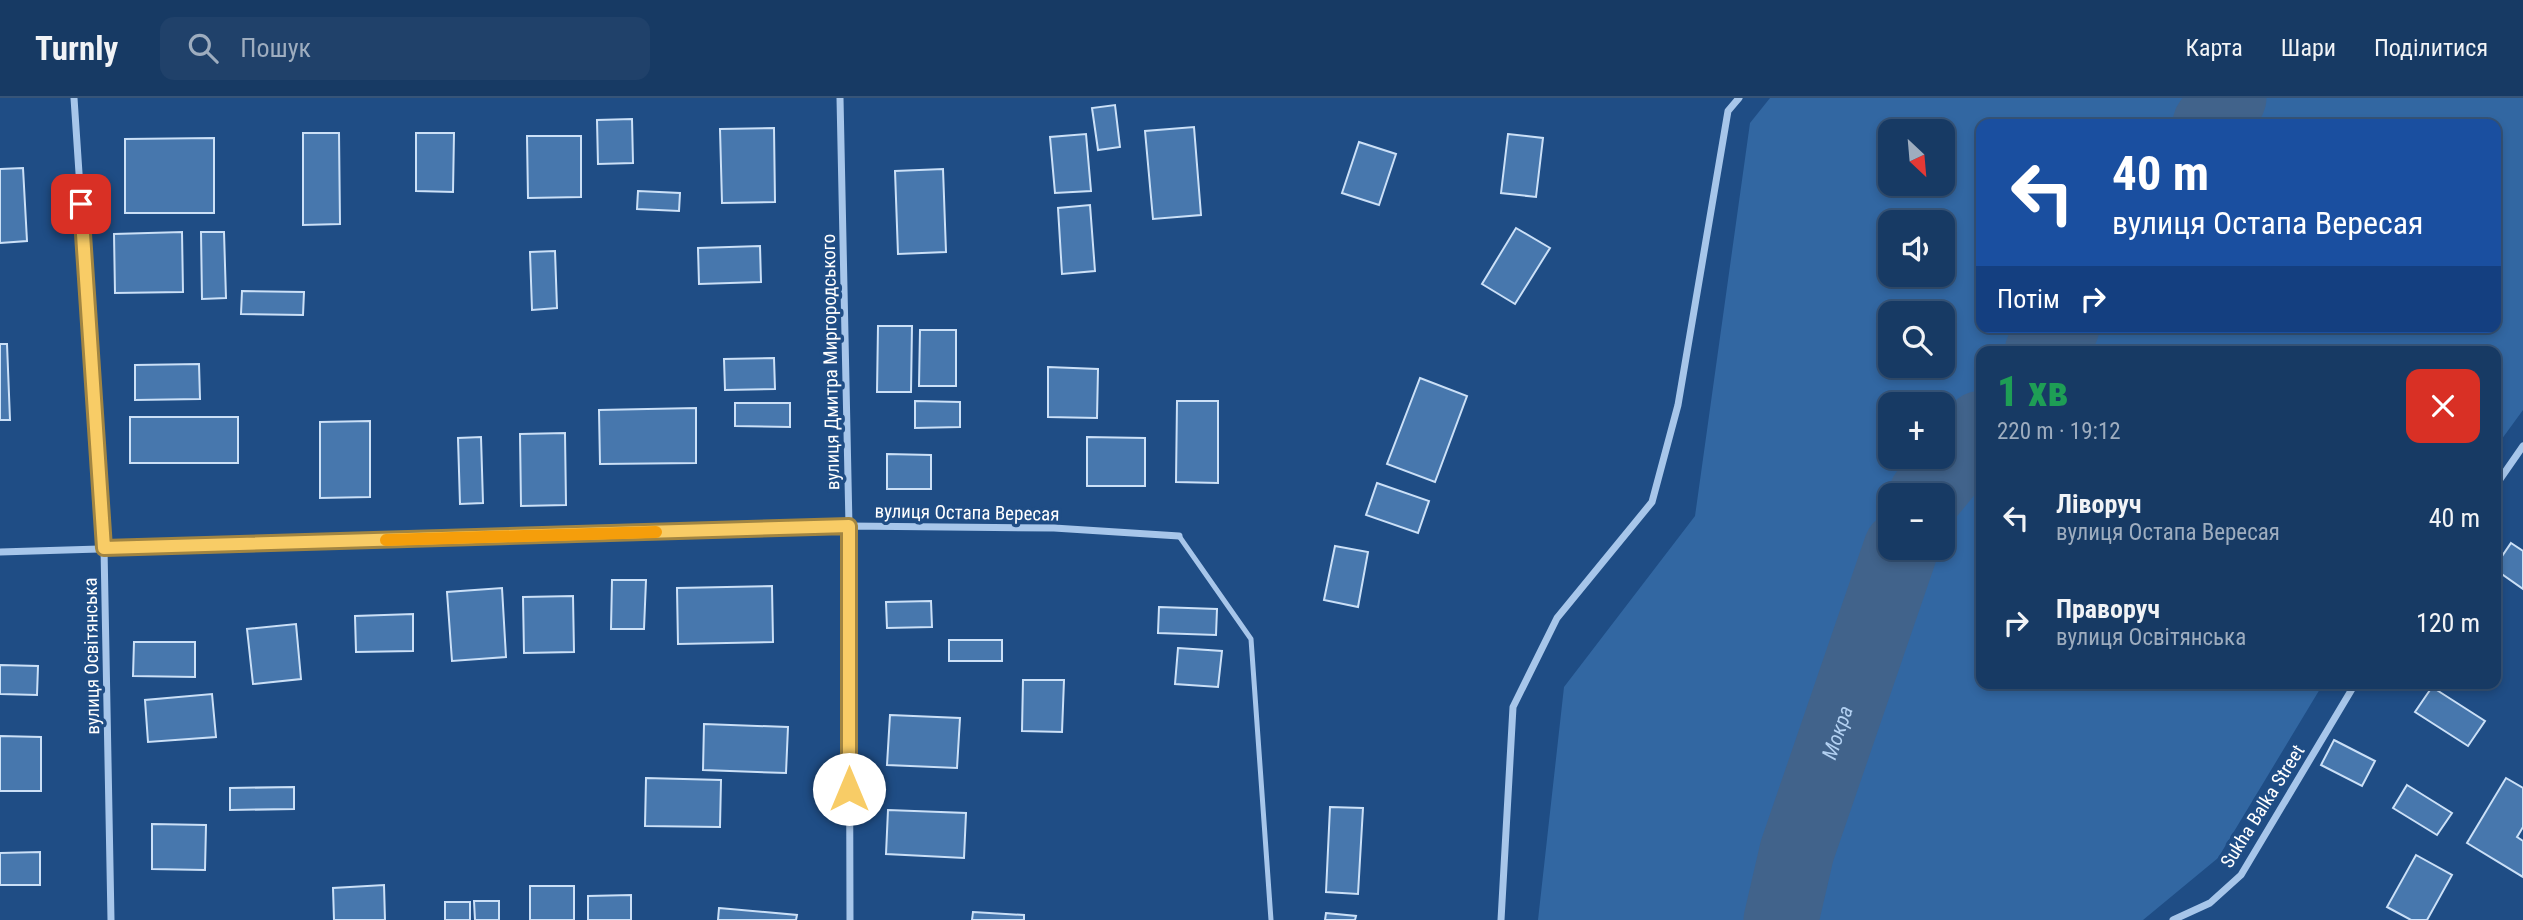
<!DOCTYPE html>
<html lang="uk">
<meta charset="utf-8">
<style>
:root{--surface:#173a64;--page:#20416a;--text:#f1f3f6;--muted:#9eadbf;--line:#365478}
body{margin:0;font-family:"Roboto Condensed",sans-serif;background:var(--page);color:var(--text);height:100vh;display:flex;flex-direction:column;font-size:26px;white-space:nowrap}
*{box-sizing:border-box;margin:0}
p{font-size:23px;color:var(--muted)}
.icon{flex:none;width:38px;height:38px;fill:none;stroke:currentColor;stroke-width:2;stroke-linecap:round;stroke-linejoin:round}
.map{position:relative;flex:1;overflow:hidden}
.panel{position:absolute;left:1976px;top:248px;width:525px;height:343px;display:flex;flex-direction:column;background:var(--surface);border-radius:14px;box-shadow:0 4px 10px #0003,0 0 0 2px var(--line)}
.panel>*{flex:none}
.hud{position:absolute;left:1976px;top:21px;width:525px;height:214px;border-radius:14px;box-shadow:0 4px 10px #0003,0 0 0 2px var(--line);background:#1a4fa0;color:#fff;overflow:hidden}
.needle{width:46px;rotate:154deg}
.controls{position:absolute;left:1878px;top:21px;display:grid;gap:14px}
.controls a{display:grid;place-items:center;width:77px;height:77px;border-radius:14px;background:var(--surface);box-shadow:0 4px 10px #0003,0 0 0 2px var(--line);font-size:35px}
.pin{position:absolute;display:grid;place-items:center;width:60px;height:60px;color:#fff;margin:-30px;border-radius:14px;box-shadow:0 4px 10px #0006}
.me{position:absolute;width:77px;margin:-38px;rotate:0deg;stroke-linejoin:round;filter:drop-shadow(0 0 5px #0008)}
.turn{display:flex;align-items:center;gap:24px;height:147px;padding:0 21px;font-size:32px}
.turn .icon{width:91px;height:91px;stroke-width:2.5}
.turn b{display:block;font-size:49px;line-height:60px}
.then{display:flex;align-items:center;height:66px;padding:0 21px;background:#0003;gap:14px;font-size:26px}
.round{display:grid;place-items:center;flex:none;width:74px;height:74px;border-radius:14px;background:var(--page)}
.headline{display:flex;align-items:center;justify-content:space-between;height:119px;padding:0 21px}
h1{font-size:42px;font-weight:800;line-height:52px;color:#1e9e55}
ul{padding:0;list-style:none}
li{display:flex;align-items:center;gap:21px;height:105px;padding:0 21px}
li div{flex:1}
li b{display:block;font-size:26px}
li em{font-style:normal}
header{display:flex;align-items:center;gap:42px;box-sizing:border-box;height:98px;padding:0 35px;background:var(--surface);border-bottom:2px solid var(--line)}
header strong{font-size:33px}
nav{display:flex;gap:38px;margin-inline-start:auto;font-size:24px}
.search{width:490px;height:63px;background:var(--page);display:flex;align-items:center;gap:18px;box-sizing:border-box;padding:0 24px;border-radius:14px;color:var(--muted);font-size:26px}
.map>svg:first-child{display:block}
</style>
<header>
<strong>Turnly</strong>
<div class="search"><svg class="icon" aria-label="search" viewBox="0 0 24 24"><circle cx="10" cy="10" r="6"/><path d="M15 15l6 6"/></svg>Пошук</div>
<nav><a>Карта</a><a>Шари</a><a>Поділитися</a></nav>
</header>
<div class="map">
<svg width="2523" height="822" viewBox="0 0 2523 822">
<rect width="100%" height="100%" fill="#1f4d85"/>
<!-- green -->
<path fill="#3267a2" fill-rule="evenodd" d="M 1770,0 L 2523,0 L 2523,312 L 2496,349 L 2496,254 L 1981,254 L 1981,586 L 2323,586 L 2218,760 L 2143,822 L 1538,822 L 1564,589 L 1695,418 L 1750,25 ZM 1981,26 L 2496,26 L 2496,229 L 1981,229 ZM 1890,33 L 1942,33 L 1942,86 L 1890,86 ZM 1890,124 L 1942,124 L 1942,177 L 1890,177 ZM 1890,215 L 1942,215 L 1942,268 L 1890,268 ZM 1890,306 L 1942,306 L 1942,359 L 1890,359 ZM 1890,397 L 1942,397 L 1942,450 L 1890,450 Z"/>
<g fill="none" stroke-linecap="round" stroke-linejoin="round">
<!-- river -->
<g stroke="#41638b" stroke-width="75">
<path d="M 2210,26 L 2229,0"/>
<path d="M 2042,254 L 2062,229"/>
<path d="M 1926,397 L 1981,330"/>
<path id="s1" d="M 1781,822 L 1797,753 L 1901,450"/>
</g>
</g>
<!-- building -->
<g fill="#4777ad" stroke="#cbe0f7" stroke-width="2">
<path d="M 1115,7 L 1120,49 L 1098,52 L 1092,10 Z"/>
<path d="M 632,21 L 633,65 L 598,66 L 597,22 Z"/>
<path d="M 1194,29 L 1201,117 L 1153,121 L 1145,33 Z"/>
<path d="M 774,30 L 775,104 L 722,105 L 720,31 Z"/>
<path d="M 303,35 L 339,35 L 340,126 L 303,127 Z"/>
<path d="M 416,35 L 454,35 L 453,94 L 416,93 Z"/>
<path d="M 1086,36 L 1091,93 L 1055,95 L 1050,39 Z"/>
<path d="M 1508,36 L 1543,40 L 1536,99 L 1501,95 Z"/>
<path d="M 527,38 L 581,38 L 581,99 L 528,100 Z"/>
<path d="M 214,40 L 214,115 L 125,115 L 125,41 Z"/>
<path d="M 1359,44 L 1396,56 L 1379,107 L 1342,95 Z"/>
<path d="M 23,70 L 27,143 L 0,145 L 0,71 Z"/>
<path d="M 943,71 L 946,154 L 898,156 L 895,73 Z"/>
<path d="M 638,93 L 680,95 L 679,113 L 637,111 Z"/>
<path d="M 1090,107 L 1095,173 L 1062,176 L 1058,110 Z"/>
<path d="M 1516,130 L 1550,150 L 1515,206 L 1482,186 Z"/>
<path d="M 182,134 L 183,194 L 115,195 L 114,136 Z"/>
<path d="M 201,134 L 224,134 L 226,200 L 202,201 Z"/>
<path d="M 760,148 L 761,184 L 699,186 L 698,150 Z"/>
<path d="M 555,153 L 557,210 L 532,212 L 530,154 Z"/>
<path d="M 242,193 L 304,194 L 303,217 L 241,216 Z"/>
<path d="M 878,228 L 912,228 L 911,294 L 877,294 Z"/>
<path d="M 920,232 L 956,232 L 956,288 L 919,288 Z"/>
<path d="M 0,246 L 7,246 L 10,322 L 0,322 Z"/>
<path d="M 774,260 L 775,291 L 725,292 L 724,261 Z"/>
<path d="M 199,266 L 200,301 L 135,302 L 135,267 Z"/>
<path d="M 1048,269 L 1098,271 L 1097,320 L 1048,319 Z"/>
<path d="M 1420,280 L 1467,298 L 1435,384 L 1387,366 Z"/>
<path d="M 915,303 L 960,304 L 960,329 L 915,330 Z"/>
<path d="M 1177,303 L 1218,303 L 1218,385 L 1176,384 Z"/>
<path d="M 735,305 L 790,305 L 790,329 L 735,328 Z"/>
<path d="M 696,310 L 696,365 L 600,366 L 599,312 Z"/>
<rect x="130" y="319" width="108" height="46"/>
<path d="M 370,323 L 370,399 L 320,400 L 320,324 Z"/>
<path d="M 565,335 L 566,407 L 521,408 L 520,336 Z"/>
<path d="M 481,339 L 483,405 L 460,406 L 458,340 Z"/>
<path d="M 1087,339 L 1145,340 L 1145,388 L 1087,388 Z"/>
<path d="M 887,356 L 931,357 L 931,391 L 887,391 Z"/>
<path d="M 1377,385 L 1429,403 L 1418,435 L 1366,417 Z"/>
<path d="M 2511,445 L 2523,453 L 2523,491 L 2496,472 L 2496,467 Z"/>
<path d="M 1335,448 L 1368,454 L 1358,509 L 1324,502 Z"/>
<path d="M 612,482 L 646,482 L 644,531 L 611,531 Z"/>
<path d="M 772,488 L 773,544 L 678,546 L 677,490 Z"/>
<path d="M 502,490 L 506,559 L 452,563 L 447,494 Z"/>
<path d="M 573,498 L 574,554 L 524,555 L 523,499 Z"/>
<path d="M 931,503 L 932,529 L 887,530 L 886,504 Z"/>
<path d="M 1159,509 L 1217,511 L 1216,537 L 1158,535 Z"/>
<path d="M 413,516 L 413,553 L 356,554 L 355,518 Z"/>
<path d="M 296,526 L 301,581 L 253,586 L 247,531 Z"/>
<rect x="949" y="542" width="53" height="21"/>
<path d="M 134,544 L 195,544 L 195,579 L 133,578 Z"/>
<path d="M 1178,550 L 1222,553 L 1218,589 L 1175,586 Z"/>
<path d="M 0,567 L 38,568 L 37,597 L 0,596 Z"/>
<path d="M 1023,582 L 1064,582 L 1062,634 L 1022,633 Z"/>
<path d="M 2432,589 L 2485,623 L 2468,648 L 2415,614 Z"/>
<path d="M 212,596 L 216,639 L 148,644 L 145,602 Z"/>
<path d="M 890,617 L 960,620 L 957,670 L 887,667 Z"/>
<path d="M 704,626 L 788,629 L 786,675 L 703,672 Z"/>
<path d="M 0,638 L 41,639 L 41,693 L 0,693 Z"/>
<path d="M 2334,642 L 2375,663 L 2362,688 L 2321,667 Z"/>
<path d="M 646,680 L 721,682 L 720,729 L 645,728 Z"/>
<path d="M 2506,680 L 2523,690 L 2523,729 L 2517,739 L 2523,743 L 2523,779 L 2467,745 Z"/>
<path d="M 2407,687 L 2452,715 L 2437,737 L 2393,710 Z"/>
<path d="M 294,689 L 294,711 L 230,712 L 230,690 Z"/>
<path d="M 1330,709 L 1363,710 L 1358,796 L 1326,794 Z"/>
<path d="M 888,712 L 966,715 L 964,760 L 886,756 Z"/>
<path d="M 152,726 L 206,727 L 205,772 L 152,771 Z"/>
<path d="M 40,754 L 40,787 L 0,787 L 0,755 Z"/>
<path d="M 2416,757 L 2452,777 L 2427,822 L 2411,822 L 2387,809 Z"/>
<path d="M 384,787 L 385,822 L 334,822 L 333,790 Z"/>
<rect x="530" y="788" width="44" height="34"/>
<path d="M 631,797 L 631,822 L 588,822 L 588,798 Z"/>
<path d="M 474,803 L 499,803 L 499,822 L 475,822 Z"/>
<rect x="445" y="804" width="25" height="18"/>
<path d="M 719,810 L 797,817 L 796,822 L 718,822 Z"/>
<path d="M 973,814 L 1024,817 L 1024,822 L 972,822 Z"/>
<path d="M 1326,815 L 1356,818 L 1355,822 L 1325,822 Z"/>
</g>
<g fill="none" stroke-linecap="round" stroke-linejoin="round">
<!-- service -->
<path stroke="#a7c6ea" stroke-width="5" d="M 1179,438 L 1251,541 L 1271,822"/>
<!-- minor -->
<g stroke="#a7c6ea" stroke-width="7">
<path d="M 74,0 L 104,450 L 111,822"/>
<path d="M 840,0 L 849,428 L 850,822"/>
<path d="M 2496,387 L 2523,348"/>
<path d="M 0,454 L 849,428 L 1054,430 L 1179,438"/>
<path d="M 1501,822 L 1513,609 L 1557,520 L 1652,404 L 1678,307 L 1728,13 L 1739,0"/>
<path d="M 2173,822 L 2210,805 L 2241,777 L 2355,586"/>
</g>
</g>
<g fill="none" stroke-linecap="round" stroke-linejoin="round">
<defs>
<path id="route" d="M 81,106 L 104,450 L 849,428 L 849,691"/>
</defs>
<!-- route casing -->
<use href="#route" stroke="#a18542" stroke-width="18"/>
<!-- route -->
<use href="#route" stroke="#f8cc66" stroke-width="12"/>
<!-- slow -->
<path stroke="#f59e0b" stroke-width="12" d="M 386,442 L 656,434"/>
</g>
<g text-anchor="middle" stroke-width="7" stroke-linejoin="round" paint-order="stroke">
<!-- street labels -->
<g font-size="19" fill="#fff" stroke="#1f4d85">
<text transform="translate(830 264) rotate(-91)" y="7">вулиця Дмитра Миргородського</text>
<text transform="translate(967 414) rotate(1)" y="7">вулиця Остапа Вересая</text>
<text transform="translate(91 558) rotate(-91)" y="7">вулиця Освітянська</text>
<text transform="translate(2262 708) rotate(-58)" y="7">Sukha Balka Street</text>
</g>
<!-- water labels -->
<g font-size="21" font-style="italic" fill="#b2d0f1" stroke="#1f4d85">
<text dy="7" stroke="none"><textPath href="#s1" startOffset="196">Мокра</textPath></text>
</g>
</g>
</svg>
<div class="controls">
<a><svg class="needle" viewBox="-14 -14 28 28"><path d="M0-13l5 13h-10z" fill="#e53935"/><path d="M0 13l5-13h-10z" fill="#9eadbf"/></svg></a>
<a><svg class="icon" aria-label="sound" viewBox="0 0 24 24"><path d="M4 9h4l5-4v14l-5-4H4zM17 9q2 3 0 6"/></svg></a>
<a><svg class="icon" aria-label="search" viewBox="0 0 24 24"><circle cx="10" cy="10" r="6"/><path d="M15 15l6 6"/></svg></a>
<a>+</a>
<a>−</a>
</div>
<div class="pin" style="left:81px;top:106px;background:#d93025"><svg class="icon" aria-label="arrive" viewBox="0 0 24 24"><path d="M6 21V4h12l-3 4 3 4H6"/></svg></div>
<svg class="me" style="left:849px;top:691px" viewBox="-20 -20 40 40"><circle r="19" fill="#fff"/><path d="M0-13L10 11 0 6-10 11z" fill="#f8cc66"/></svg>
<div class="hud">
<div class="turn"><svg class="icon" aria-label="left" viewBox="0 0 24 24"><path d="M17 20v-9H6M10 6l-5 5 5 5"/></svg><div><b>40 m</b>вулиця Остапа Вересая</div></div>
<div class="then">Потім<svg class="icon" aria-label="right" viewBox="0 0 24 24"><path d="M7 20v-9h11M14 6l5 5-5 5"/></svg></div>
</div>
<section class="panel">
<div class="headline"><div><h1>1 хв</h1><p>220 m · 19:12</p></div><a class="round" style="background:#d93025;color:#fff"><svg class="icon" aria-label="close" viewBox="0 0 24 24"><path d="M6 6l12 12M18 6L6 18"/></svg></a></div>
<ul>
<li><svg class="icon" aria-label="left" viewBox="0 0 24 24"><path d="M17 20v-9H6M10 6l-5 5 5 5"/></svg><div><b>Ліворуч</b><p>вулиця Остапа Вересая</p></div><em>40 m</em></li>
<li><svg class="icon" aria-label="right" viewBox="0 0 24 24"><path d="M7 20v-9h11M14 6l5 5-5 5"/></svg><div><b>Праворуч</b><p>вулиця Освітянська</p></div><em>120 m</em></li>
</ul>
</section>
</div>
